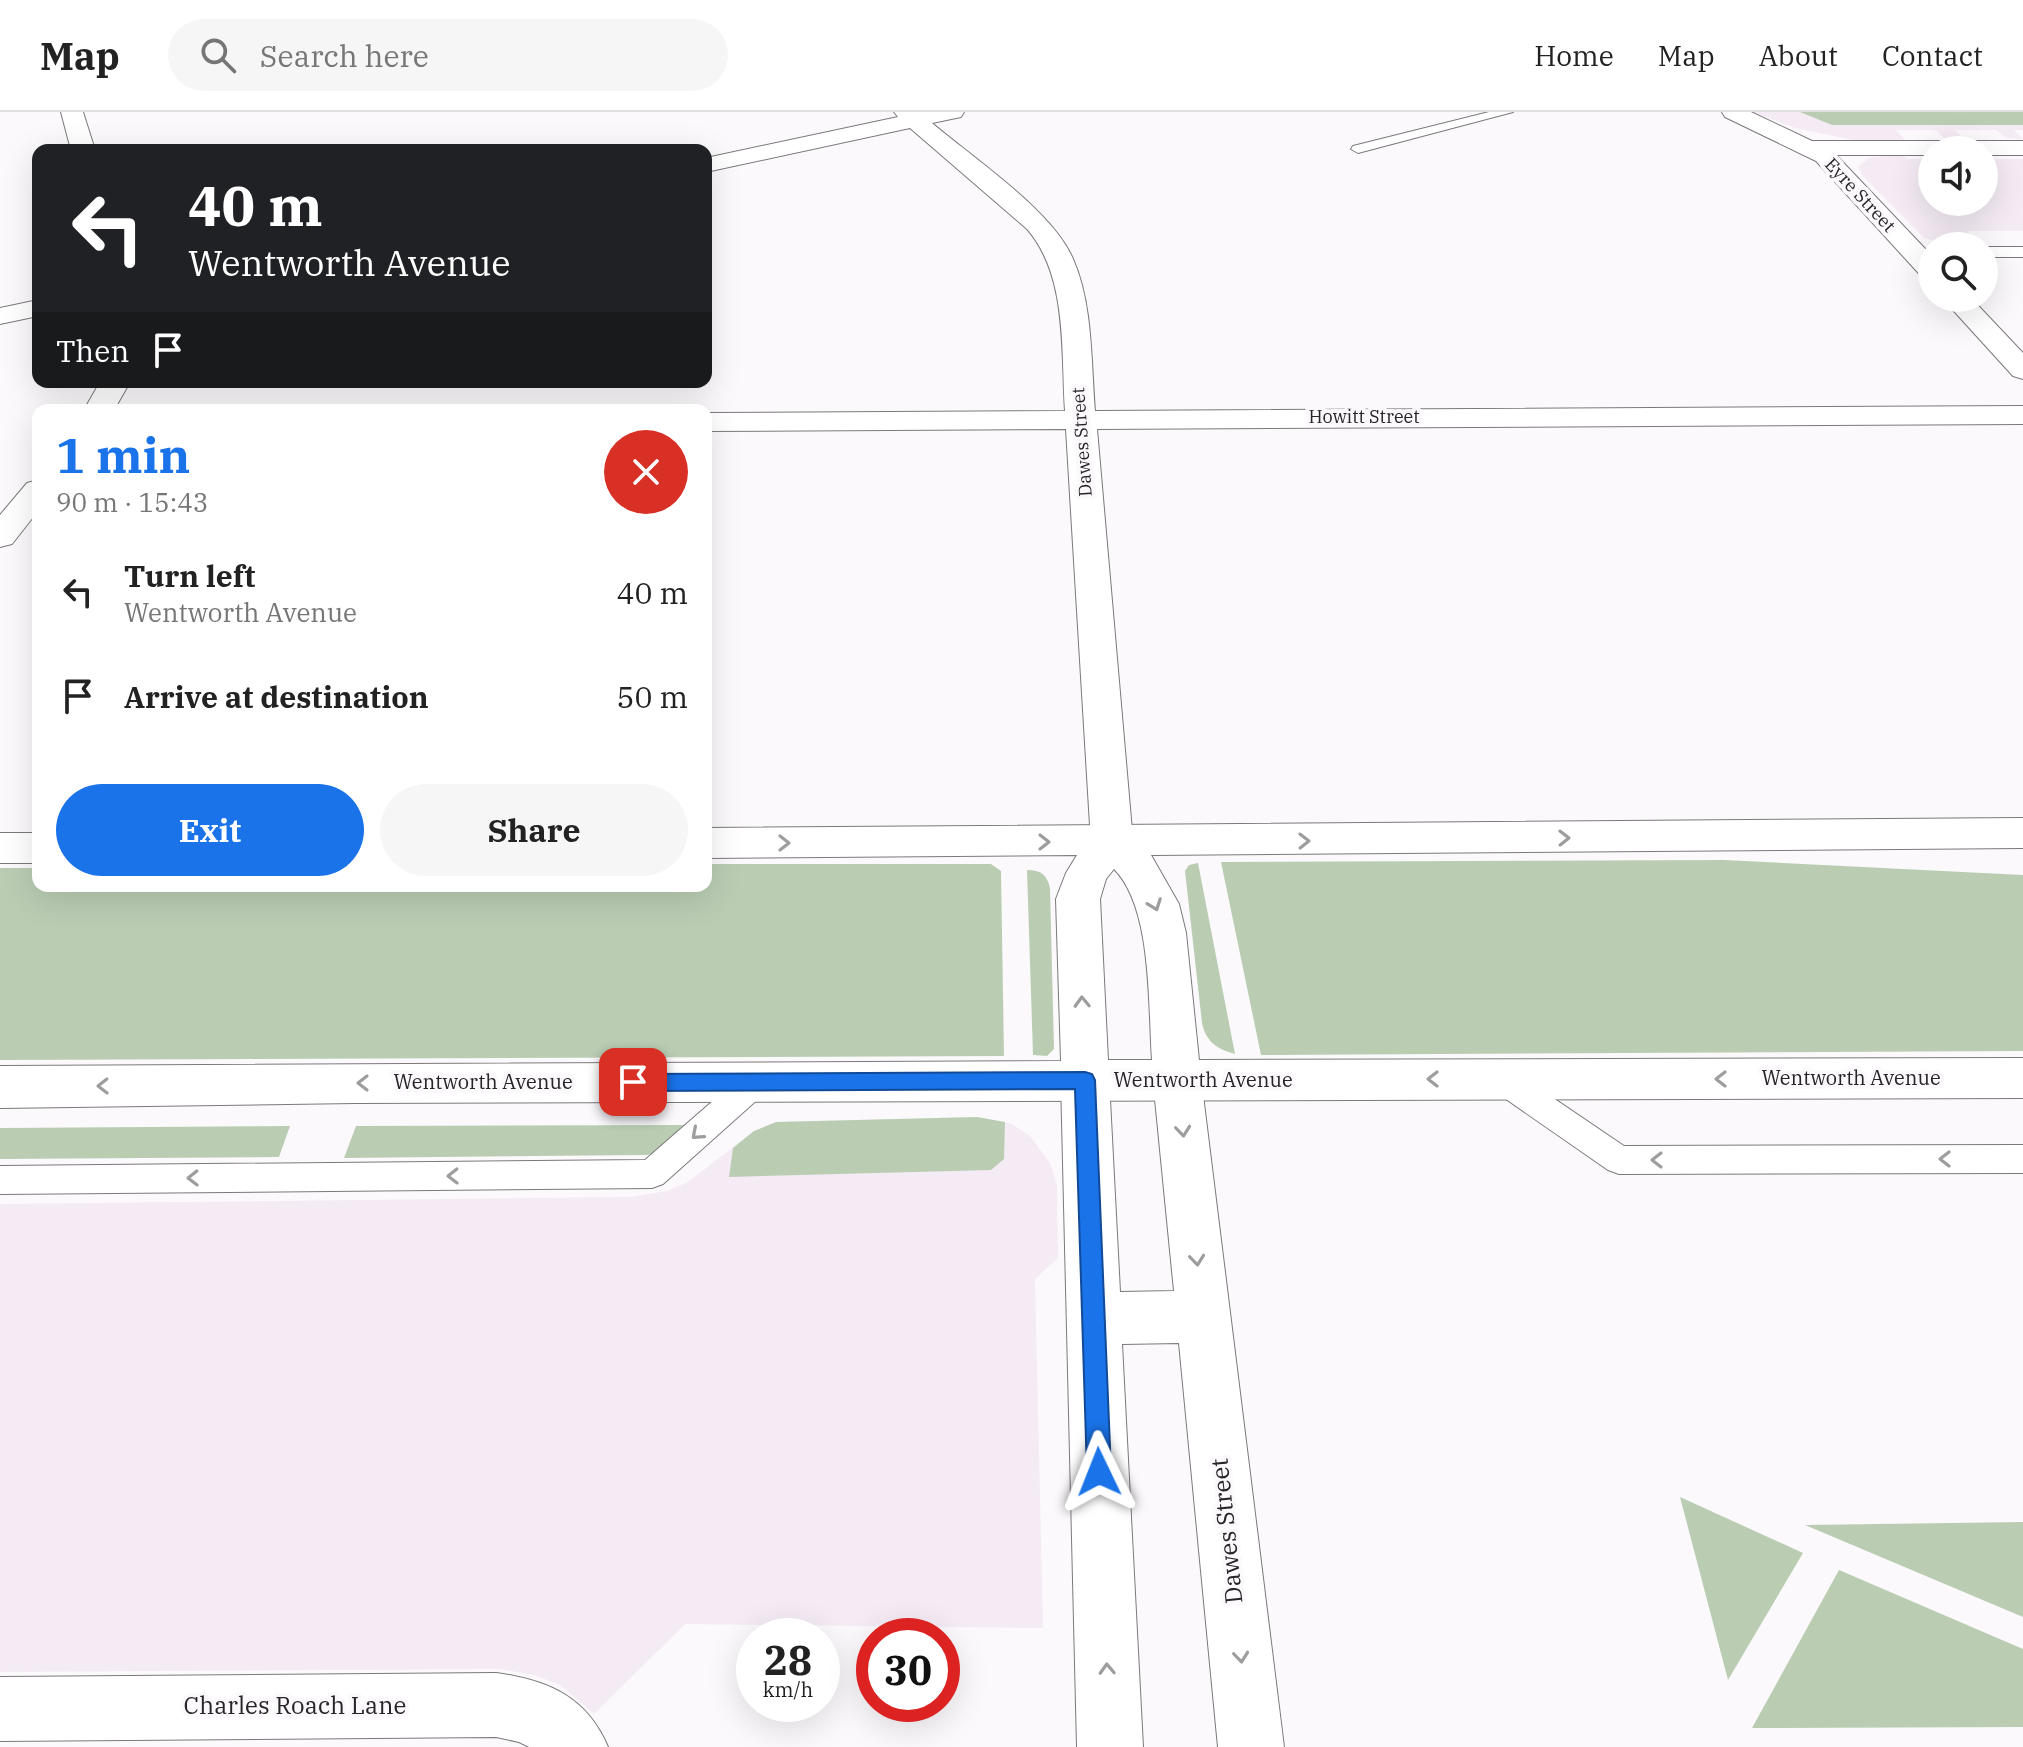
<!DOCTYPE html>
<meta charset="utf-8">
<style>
:root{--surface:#fff;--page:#f6f6f6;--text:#222;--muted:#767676;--line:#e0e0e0;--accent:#1a73e8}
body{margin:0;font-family:"IBM Plex Serif",serif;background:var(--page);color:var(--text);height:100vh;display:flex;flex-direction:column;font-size:30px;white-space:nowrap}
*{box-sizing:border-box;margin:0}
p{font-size:26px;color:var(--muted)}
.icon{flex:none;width:44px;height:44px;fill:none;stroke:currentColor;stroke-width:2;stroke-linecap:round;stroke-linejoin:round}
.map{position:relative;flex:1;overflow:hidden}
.sheet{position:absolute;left:32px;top:292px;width:680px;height:488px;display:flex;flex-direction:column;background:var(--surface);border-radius:16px;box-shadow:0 8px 32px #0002}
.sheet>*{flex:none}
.top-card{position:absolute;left:32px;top:32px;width:680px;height:244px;border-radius:16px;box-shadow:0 8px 32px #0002;background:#202124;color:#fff;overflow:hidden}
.controls{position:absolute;left:1918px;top:24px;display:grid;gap:16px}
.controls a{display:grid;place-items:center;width:80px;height:80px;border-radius:50%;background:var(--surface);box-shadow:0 8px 32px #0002;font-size:40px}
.speed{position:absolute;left:736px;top:1506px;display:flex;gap:16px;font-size:40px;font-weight:700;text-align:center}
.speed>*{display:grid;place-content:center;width:104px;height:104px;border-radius:50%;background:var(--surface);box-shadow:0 8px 32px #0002;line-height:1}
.speed small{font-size:20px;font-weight:400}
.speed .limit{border:12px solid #d22;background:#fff;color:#111}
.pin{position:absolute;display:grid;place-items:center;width:68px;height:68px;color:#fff;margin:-34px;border-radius:16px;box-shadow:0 4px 12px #0006}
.me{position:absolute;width:88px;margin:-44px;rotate:358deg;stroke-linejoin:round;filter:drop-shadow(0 0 6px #0008)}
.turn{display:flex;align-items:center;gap:28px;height:168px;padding:0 24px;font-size:36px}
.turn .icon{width:104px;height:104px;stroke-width:2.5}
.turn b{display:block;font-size:56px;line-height:68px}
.then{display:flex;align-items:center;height:76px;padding:0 24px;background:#0003;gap:16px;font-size:30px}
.round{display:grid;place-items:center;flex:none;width:84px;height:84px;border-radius:42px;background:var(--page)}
.headline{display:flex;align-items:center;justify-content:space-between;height:136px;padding:0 24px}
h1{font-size:48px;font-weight:700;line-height:60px;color:var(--accent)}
.action{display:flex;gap:16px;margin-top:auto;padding:16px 24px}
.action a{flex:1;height:92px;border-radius:48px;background:var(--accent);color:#fff;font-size:32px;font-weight:700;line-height:92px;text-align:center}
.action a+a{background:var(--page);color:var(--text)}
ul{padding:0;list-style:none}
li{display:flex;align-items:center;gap:24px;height:104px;padding:0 24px}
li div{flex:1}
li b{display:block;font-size:30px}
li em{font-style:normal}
header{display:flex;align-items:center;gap:48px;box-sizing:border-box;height:112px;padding:0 40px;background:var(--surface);border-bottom:2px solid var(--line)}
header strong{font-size:38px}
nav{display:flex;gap:44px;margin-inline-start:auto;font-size:28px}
.search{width:560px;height:72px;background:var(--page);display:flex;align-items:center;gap:20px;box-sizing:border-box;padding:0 28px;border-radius:44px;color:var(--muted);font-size:30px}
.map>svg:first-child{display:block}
</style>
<header>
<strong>Map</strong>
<div class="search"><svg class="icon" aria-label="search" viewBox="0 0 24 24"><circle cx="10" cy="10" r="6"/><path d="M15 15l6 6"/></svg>Search here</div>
<nav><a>Home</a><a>Map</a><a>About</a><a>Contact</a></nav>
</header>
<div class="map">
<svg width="2023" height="1635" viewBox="0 0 2023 1635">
<rect width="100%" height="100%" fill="#fcf9fc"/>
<!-- built -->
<g fill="#f4ebf4">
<path d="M 1753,0 L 2023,0 L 2023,18 L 2014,18 L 2023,27 L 2006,26 L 1997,18 L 1955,18 L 1963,26 L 1944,26 L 1936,18 L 1896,18 L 1907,30 L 1853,28 L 1795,16 Z"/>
<path d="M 1902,42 L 1907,47 L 1932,47 L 1932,90 L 1984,90 L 1984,47 L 2023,47 L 2023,119 L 1967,119 L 1978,131 L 1942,131 L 1924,126 L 1864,65 L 1858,55 L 1869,46 Z"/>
<path d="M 977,1005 L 1012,1012 L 1030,1024 L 1050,1051 L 1057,1073 L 1058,1146 L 1035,1167 L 1043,1516 L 685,1512 L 594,1602 L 560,1573 L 534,1563 L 500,1557 L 0,1560 L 0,1092 L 631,1085 L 667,1079 L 688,1070 L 754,1019 L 776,1010 Z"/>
</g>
<!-- green -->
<g fill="#bacdb3">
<path d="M 1800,0 L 2023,0 L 2023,13 L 1832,13 Z"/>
<path d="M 1724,748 L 2023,763 L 2023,939 L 1261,943 L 1221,750 Z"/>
<path d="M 1198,751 L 1235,942 C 1217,937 1206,930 1202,911 L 1185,759 L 1189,753 Z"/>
<path d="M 706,752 L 991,752 L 1001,759 L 1004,944 L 0,948 L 0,756 L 38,756 L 38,774 L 706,774 Z"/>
<path d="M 1027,758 C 1041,758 1047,763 1050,776 L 1054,937 L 1047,944 L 1033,943 Z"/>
<path d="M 977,1005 L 1005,1010 L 1004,1047 L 991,1058 L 729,1065 L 733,1036 L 754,1019 L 776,1010 Z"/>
<path d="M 684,1013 L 690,1014 L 653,1042 L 646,1043 L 344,1046 L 356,1014 Z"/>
<path d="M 290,1014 L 279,1045 L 0,1047 L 0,1016 Z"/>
<path d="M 1680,1385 L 1803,1441 L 1728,1568 Z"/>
<path d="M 2023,1410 L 2023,1505 L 1805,1413 Z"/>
<path d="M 1839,1458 L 2023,1537 L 2023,1615 L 1752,1616 Z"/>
</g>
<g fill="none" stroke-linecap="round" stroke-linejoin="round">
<defs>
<g id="service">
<path d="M 1489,0 L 1513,0 L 1358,41 L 1351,37 L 1353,34 Z"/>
<rect x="1984" y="135" width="39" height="10"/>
<path d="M 1501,954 L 1512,958 L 1624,1034 L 2023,1033 L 2023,1061 L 1619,1062 L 1608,1058 L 1490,976 L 1486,967 L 1490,958 Z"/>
<path d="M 756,957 L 767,961 L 771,970 L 767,979 L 663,1072 L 652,1076 L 0,1082 L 0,1054 L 645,1048 L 745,961 Z"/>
</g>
<g id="minor">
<path d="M 61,0 L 83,0 L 95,38 L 71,38 Z"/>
<path d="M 894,0 L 964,0 L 961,5 L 932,11 C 973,46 1053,99 1073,147 C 1093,192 1091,250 1095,299 L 2023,294 L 2023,312 L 1097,317 L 1133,730 L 1127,741 L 1112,745 L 1097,741 L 1091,730 L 1066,317 L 706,319 L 706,301 L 1065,299 C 1061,240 1068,164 1027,117 L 910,16 L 706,60 L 706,46 L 898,5 Z"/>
<path d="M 1722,0 L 1751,0 L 1812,29 L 2023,29 L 2023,43 L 1984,43 L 1984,38 L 1932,38 L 1932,43 L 1836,43 L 1932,144 L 1932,168 L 1923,166 L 1816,49 L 1725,5 Z"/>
<path d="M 1942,186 L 1971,186 L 2023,241 L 2023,267 L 2013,264 Z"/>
<path d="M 38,188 L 38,204 L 0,212 L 0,196 Z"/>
<path d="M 100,270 L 130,270 L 114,298 L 84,298 Z"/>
<path d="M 38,368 L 38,399 L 12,432 L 0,435 L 0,403 L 27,371 Z"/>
<path d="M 1177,947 L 1194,953 L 1201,967 L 1284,1635 L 1218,1635 L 1179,1231 L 1122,1232 L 1143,1635 L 1077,1635 L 1061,968 L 1068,954 L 1085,948 L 1102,954 L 1109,968 L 1120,1180 L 1174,1179 L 1153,967 L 1160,953 Z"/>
<path d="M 496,1561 C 548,1568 587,1585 608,1635 L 529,1635 L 519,1630 L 496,1625 L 0,1629 L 0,1565 Z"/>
</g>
<g id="secondary">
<path d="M 2023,706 L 2023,736 L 1151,743 L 1179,792 L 1186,821 L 1199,948 L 2023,946 L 2023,986 L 355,991 L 0,996 L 0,954 L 1061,949 L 1056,787 L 1066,761 L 1077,743 L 706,746 L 706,716 ZM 1114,757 C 1153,796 1148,896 1152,948 L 1108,948 L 1100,787 L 1106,767 Z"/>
<rect x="0" y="721" width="38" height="30"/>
</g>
</defs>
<!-- service casing -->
<use href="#service" stroke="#7b797b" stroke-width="2"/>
<!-- minor casing -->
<use href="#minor" stroke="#7b797b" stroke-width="2"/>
<!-- secondary casing -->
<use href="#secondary" stroke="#7b797b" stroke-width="2"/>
<!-- service -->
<use href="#service" fill="#fff" fill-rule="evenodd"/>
<!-- minor -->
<use href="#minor" fill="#fff" fill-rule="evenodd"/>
<!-- secondary -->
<use href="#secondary" fill="#fff" fill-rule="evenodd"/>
</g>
<!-- one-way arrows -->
<defs><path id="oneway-chevron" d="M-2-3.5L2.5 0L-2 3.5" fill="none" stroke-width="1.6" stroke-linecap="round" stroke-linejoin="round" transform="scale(2)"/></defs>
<g stroke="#9e9d9e">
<use href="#oneway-chevron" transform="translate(1564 726) rotate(-1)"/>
<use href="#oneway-chevron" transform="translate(1304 729) rotate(-1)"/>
<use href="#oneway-chevron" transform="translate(1044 730)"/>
<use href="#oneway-chevron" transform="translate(784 731)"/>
<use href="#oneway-chevron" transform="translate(1155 793) rotate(70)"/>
<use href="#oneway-chevron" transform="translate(1082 890) rotate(-92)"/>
<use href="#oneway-chevron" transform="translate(1433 967) rotate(180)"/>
<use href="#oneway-chevron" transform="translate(1721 967) rotate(180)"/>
<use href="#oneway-chevron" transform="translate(363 971) rotate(180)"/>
<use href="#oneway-chevron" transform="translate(103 974) rotate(179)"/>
<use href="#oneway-chevron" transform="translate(1183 1019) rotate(84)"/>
<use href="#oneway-chevron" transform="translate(697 1022) rotate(139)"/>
<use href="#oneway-chevron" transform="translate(1945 1047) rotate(180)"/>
<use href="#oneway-chevron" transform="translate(1657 1048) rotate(180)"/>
<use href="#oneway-chevron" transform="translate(453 1064) rotate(179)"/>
<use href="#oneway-chevron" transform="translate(193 1066) rotate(179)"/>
<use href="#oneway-chevron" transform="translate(1197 1148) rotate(84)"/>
<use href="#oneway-chevron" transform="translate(1241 1545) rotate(84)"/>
<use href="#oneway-chevron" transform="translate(1107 1557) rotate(-92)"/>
</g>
<!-- route -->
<path fill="#1a73e8" stroke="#114b97" stroke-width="2" d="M 1085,960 L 1092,962 L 1095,968 L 1111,1360 L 1108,1368 L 1099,1372 L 1091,1368 L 1087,1360 L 1075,977 L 633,979 L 626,976 L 623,970 L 626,964 L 633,962 Z"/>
<g text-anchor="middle" stroke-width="8" stroke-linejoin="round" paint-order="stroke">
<!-- far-street labels -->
<g font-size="18" fill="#272627" stroke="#fcf9fc">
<text transform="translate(1860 83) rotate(47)" y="6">Eyre Street</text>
<text x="1364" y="311">Howitt Street</text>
<text transform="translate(1082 330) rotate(-94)" y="6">Dawes Street</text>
</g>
<!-- street labels -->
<g font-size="20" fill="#272627" stroke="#fcf9fc">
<text x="1851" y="973">Wentworth Avenue</text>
<text x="1203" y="975">Wentworth Avenue</text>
<text x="483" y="977">Wentworth Avenue</text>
</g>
<!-- near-street labels -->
<g font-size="24" fill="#272627" stroke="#fcf9fc">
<text transform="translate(1227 1419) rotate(-96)" y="8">Dawes Street</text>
<text x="295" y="1602">Charles Roach Lane</text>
</g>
</g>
</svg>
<div class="controls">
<a><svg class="icon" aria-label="sound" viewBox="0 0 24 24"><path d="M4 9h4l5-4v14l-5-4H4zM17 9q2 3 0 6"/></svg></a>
<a><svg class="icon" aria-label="search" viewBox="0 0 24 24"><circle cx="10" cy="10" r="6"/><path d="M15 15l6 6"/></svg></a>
</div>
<div class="speed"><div>28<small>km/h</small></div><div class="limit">30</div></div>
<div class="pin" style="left:633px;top:970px;background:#d93025"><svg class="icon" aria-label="arrive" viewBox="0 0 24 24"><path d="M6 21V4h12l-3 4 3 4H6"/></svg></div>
<svg class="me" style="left:1099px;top:1360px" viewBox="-20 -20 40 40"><path d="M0-17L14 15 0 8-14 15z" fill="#1a73e8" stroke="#fff" stroke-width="4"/></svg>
<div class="top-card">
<div class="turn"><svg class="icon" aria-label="left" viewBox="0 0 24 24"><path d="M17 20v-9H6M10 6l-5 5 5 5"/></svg><div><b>40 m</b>Wentworth Avenue</div></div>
<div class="then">Then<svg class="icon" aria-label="arrive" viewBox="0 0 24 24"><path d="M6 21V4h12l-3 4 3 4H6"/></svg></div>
</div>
<section class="sheet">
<div class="headline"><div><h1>1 min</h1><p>90 m · 15:43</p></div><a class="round" style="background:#d93025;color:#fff"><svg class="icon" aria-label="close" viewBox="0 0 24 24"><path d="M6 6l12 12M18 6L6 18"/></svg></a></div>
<ul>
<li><svg class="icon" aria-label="left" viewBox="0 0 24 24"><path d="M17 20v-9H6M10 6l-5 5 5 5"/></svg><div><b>Turn left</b><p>Wentworth Avenue</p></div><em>40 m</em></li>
<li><svg class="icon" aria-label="arrive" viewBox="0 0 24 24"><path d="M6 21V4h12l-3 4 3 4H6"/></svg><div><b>Arrive at destination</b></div><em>50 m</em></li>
</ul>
<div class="action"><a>Exit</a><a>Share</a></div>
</section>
</div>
